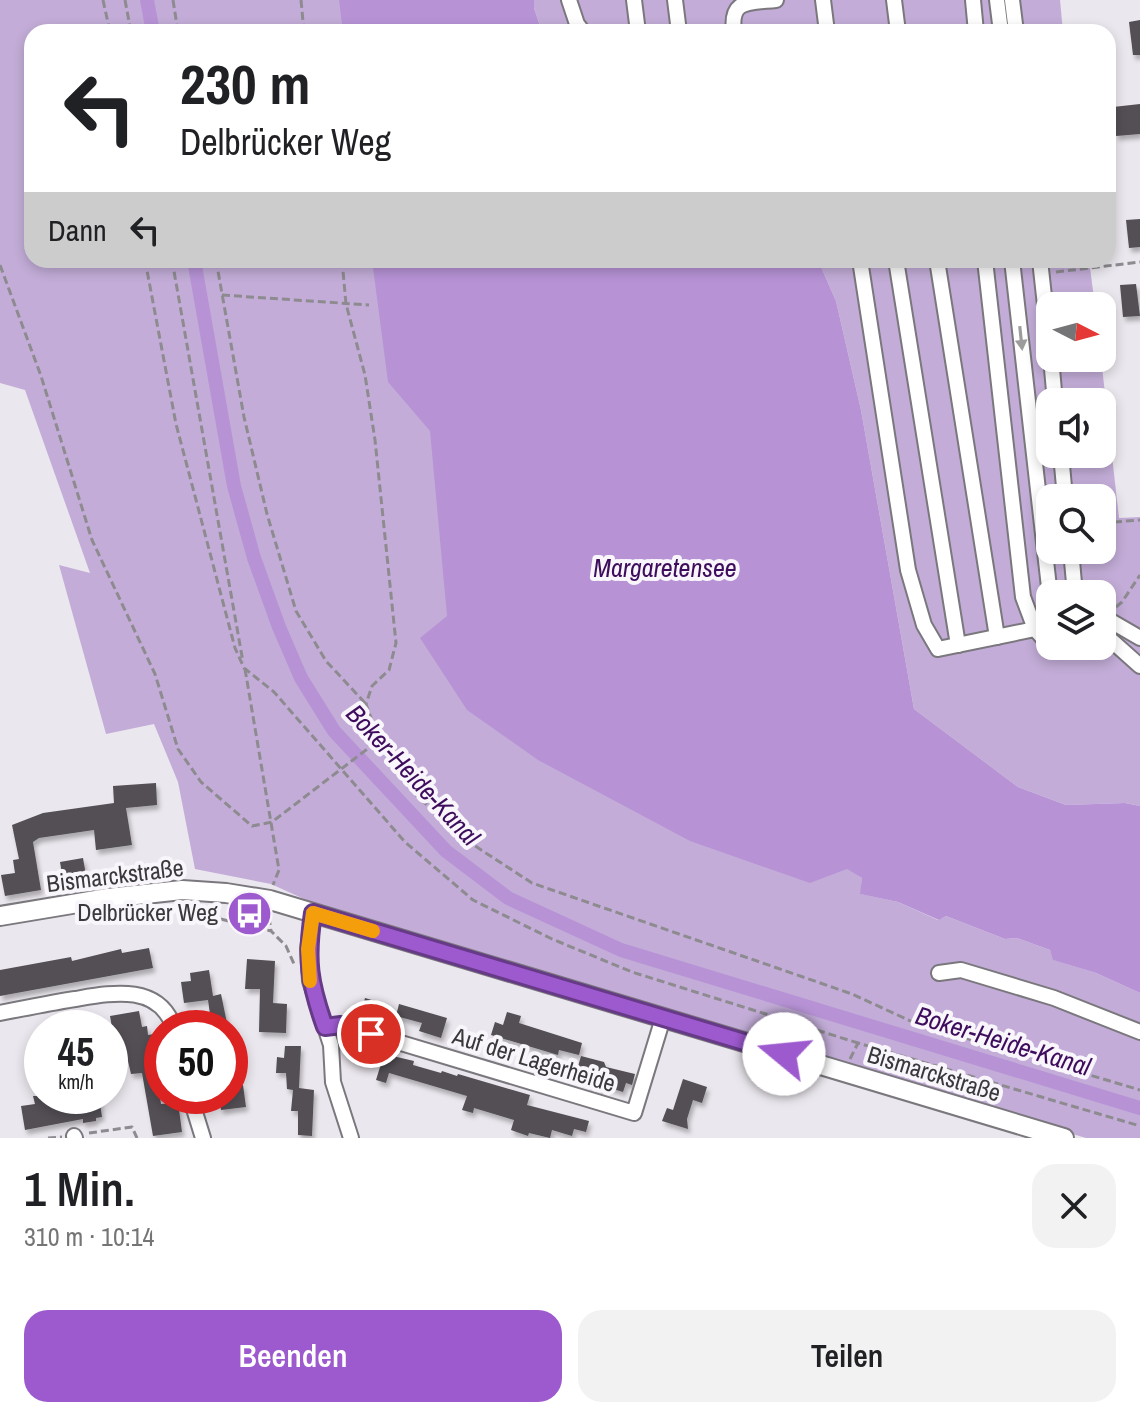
<!DOCTYPE html>
<html lang="de">
<meta charset="utf-8">
<style>
:root{--surface:#fff;--page:#f2f2f2;--text:#202124;--muted:#757577;--accent:#9d5acf}
body{margin:0;font-family:"Archivo Narrow",sans-serif;background:var(--page);color:var(--text);height:100vh;display:flex;flex-direction:column;font-size:30px;white-space:nowrap}
*{box-sizing:border-box;margin:0}
p{font-size:26px;color:var(--muted)}
.icon{flex:none;width:44px;height:44px;fill:none;stroke:currentColor;stroke-width:2;stroke-linecap:round;stroke-linejoin:round}
.map{position:relative;height:1138px;overflow:hidden}
.details{display:flex;flex-direction:column;background:var(--surface);flex:1}
.details>*{flex:none}
.banner{position:absolute;left:24px;top:24px;width:1092px;height:244px;border-radius:24px;box-shadow:0 4px 12px #0003;background:#fff;color:var(--text);overflow:hidden}
.needle{width:52px;rotate:96deg}
.buttons{position:absolute;left:1036px;top:292px;display:grid;gap:16px}
.buttons a{display:grid;place-items:center;width:80px;height:80px;border-radius:16px;background:var(--surface);box-shadow:0 4px 12px #0003;font-size:40px}
.speed{position:absolute;left:24px;top:1010px;display:flex;gap:16px;font-size:40px;font-weight:700;text-align:center}
.speed>*{display:grid;place-content:center;width:104px;height:104px;border-radius:50%;background:var(--surface);box-shadow:0 4px 12px #0003;line-height:1}
.speed small{font-size:20px;font-weight:400}
.speed .limit{border:12px solid #d22;background:#fff;color:#111}
.pin{position:absolute;display:grid;place-items:center;width:68px;height:68px;color:#fff;margin:-34px;border:4px solid #fff;border-radius:50%;box-shadow:0 2px 8px #0007}
.me{position:absolute;width:88px;margin:-44px;rotate:287deg;stroke-linejoin:round;filter:drop-shadow(0 0 6px #0008)}
.turn{display:flex;align-items:center;gap:28px;height:168px;padding:0 24px;font-size:36px}
.turn .icon{width:104px;height:104px;stroke-width:2.5}
.turn b{display:block;font-size:56px;line-height:68px}
.then{display:flex;align-items:center;height:76px;padding:0 24px;background:#0003;gap:16px;font-size:30px}
.round{display:grid;place-items:center;flex:none;width:84px;height:84px;border-radius:24px;background:var(--page)}
.head{display:flex;align-items:center;justify-content:space-between;height:136px;padding:0 24px}
h1{font-size:48px;font-weight:600;line-height:60px}
.action{display:flex;gap:16px;margin-top:auto;padding:16px 24px}
.action a{flex:1;height:92px;border-radius:24px;background:var(--accent);color:#fff;font-size:32px;font-weight:600;line-height:92px;text-align:center}
.action a+a{background:var(--page);color:var(--text)}
.map>svg:first-child{display:block}
</style>
<div class="map">
<svg width="1140" height="1138" viewBox="0 0 1140 1138">
<defs>
<filter id="shadow"><feDropShadow dx="2.5" dy="4.5" stdDeviation="2" flood-color="#0004"/></filter>
</defs>
<rect width="100%" height="100%" fill="#ebe7ee"/>
<!-- green -->
<g fill="#c3add8" fill-rule="evenodd">
<path d="M 0,0 L 414,0 L 418,32 L 32,32 L 32,260 L 450,260 L 847,868 L 862,878 L 861,894 L 898,902 L 938,920 L 946,916 L 1005,939 L 1017,938 L 1050,950 L 1054,960 L 1096,973 L 1140,993 L 1140,1138 L 1086,1138 L 326,909 L 271,884 L 195,869 L 178,782 L 154,724 L 106,734 L 59,565 L 90,573 L 25,390 L 0,383 Z"/>
<path d="M 534,0 L 1060,0 L 1063,32 L 542,32 L 534,8 Z"/>
<path d="M 818,260 L 1089,260 L 1095,306 L 1050,306 L 1050,358 L 1101,358 L 1119,518 L 1140,517 L 1140,806 L 1125,803 L 1066,805 L 1018,787 L 914,709 L 861,410 L 836,301 ZM 1050,402 L 1102,402 L 1102,454 L 1050,454 ZM 1050,498 L 1102,498 L 1102,550 L 1050,550 ZM 1050,594 L 1102,594 L 1102,646 L 1050,646 Z"/>
</g>
<!-- water -->
<g fill="#b793d6">
<path d="M 339,0 L 534,0 L 534,8 L 542,32 L 343,32 Z"/>
<path d="M 372,260 L 818,260 L 836,301 L 861,410 L 914,709 L 1018,787 L 1066,805 L 1125,803 L 1140,806 L 1140,993 L 1096,973 L 1053,960 L 1050,950 L 1017,938 L 1005,939 L 946,916 L 939,920 L 898,902 L 860,894 L 862,878 L 847,869 L 810,883 L 690,841 L 538,760 L 467,710 L 420,638 L 447,616 L 430,431 L 388,382 Z"/>
</g>
<g fill="none" stroke-linecap="round" stroke-linejoin="round">
<!-- canal -->
<g stroke="#b793d6" stroke-width="14">
<path d="M 147,0 L 153,32"/>
<path d="M 194,260 L 234,486 L 254,558 L 279,627 L 301,678 L 334,731 L 446,851 L 508,898 L 621,950 L 1140,1108"/>
</g>
</g>
<!-- building -->
<g fill="#524f55" filter="url(#shadow)">
<path d="M 1140,20 L 1140,55 L 1133,55 L 1129,22 Z"/>
<path d="M 1140,104 L 1140,134 L 1116,136 L 1113,107 Z"/>
<path d="M 1140,219 L 1140,247 L 1129,248 L 1126,220 Z"/>
<path d="M 1136,284 L 1140,316 L 1123,317 L 1120,285 Z"/>
<path d="M 156,783 L 157,805 L 126,808 L 132,845 L 96,850 L 94,830 L 39,838 L 33,842 L 41,890 L 5,896 L 1,875 L 15,873 L 13,860 L 19,859 L 12,825 L 43,813 L 114,803 L 113,786 Z"/>
<path d="M 83,858 L 87,881 L 64,886 L 60,862 Z"/>
<path d="M 149,948 L 153,968 L 0,996 L 0,970 L 71,957 L 72,961 L 121,949 L 122,953 Z"/>
<path d="M 247,959 L 275,961 L 273,1003 L 287,1004 L 286,1033 L 259,1032 L 260,989 L 245,989 Z"/>
<path d="M 209,970 L 213,996 L 221,994 L 228,1028 L 212,1028 L 208,1000 L 184,1003 L 181,982 L 191,981 L 190,973 Z"/>
<path d="M 365,998 L 385,1004 L 380,1021 L 360,1016 Z"/>
<path d="M 399,1004 L 447,1018 L 441,1038 L 419,1031 L 422,1023 L 396,1016 Z"/>
<path d="M 139,1011 L 142,1027 L 147,1026 L 148,1035 L 154,1034 L 158,1057 L 162,1057 L 162,1083 L 158,1083 L 161,1104 L 178,1102 L 182,1132 L 153,1136 L 142,1073 L 131,1074 L 125,1048 L 121,1049 L 118,1032 L 113,1033 L 110,1016 Z"/>
<path d="M 507,1012 L 521,1016 L 519,1023 L 582,1043 L 579,1055 L 559,1050 L 558,1055 L 491,1035 L 495,1022 L 503,1025 Z"/>
<path d="M 285,1046 L 301,1046 L 299,1088 L 314,1090 L 312,1136 L 298,1135 L 298,1111 L 291,1111 L 293,1090 L 287,1089 L 286,1073 L 276,1073 L 277,1057 L 284,1058 Z"/>
<path d="M 384,1054 L 414,1061 L 413,1065 L 441,1073 L 442,1071 L 457,1076 L 458,1074 L 530,1095 L 527,1105 L 589,1121 L 586,1132 L 574,1129 L 572,1136 L 552,1130 L 550,1138 L 529,1133 L 528,1136 L 511,1130 L 514,1120 L 474,1108 L 473,1113 L 462,1110 L 467,1096 L 389,1073 L 386,1083 L 376,1080 Z"/>
<path d="M 581,1056 L 604,1062 L 606,1067 L 635,1074 L 632,1085 L 626,1083 L 623,1092 L 604,1086 L 602,1090 L 588,1086 L 592,1074 L 577,1070 Z"/>
<path d="M 683,1079 L 707,1087 L 702,1103 L 693,1100 L 687,1119 L 688,1129 L 662,1121 L 667,1108 L 673,1110 Z"/>
<path d="M 243,1085 L 246,1107 L 221,1110 L 219,1096 L 230,1096 L 230,1087 Z"/>
<path d="M 33,1096 L 99,1096 L 102,1117 L 96,1118 L 96,1121 L 83,1123 L 83,1119 L 25,1130 L 21,1106 L 35,1104 Z"/>
</g>
<g fill="none" stroke-linecap="round" stroke-linejoin="round">
<defs>
<g id="minor">
<path d="M 569,0 L 577,24 L 583,32"/>
<path d="M 634,0 L 638,32"/>
<path d="M 675,0 L 679,32"/>
<path d="M 823,0 L 827,32"/>
<path d="M 894,0 L 898,32"/>
<path d="M 973,0 L 976,32"/>
<path d="M 997,0 L 1001,32"/>
<path d="M 1012,0 L 1016,32"/>
<path d="M 734,32 C 730,0 746,3 776,0"/>
<path d="M 860,260 L 908,570 L 924,625 L 938,649 L 1035,629 L 1044,639 L 1050,638"/>
<path d="M 896,260 L 958,645"/>
<path d="M 937,260 L 997,637"/>
<path d="M 985,260 L 1023,597 L 1035,629"/>
<path d="M 1012,260 L 1050,596"/>
<path d="M 1040,260 L 1050,351"/>
<path d="M 1051,358 L 1055,402"/>
<path d="M 1061,454 L 1065,498"/>
<path d="M 1071,550 L 1075,594"/>
<path d="M 1102,616 L 1140,638"/>
<path d="M 1033,624 L 1050,619"/>
<path d="M 1102,635 L 1112,641 L 1140,666"/>
<path d="M 313,913 L 308,949 L 310,981 L 331,1045 L 333,1082 L 351,1138"/>
<path d="M 939,973 L 961,970 L 1054,998 L 1140,1032"/>
<path d="M 0,1013 C 25,1008 50,1003 75,999 C 111,993 159,983 174,1028"/>
<path d="M 325,1027 L 341,1025 L 634,1113 L 663,1018"/>
<path d="M 190,1096 L 203,1138"/>
<path d="M 74,1136 L 75,1138"/>
</g>
<path id="major" d="M 0,916 L 108,898 L 182,890 L 226,893 L 270,900 L 1064,1138"/>
</defs>
<!-- minor casing -->
<use href="#minor" stroke="#7a777d" stroke-width="18"/>
<!-- major casing -->
<use href="#major" stroke="#7a777d" stroke-width="22"/>
<!-- path -->
<g stroke="#8d8b8f" stroke-width="3" stroke-dasharray="8 4" stroke-linecap="butt">
<path d="M 103,0 L 110,32"/>
<path d="M 125,0 L 131,32"/>
<path d="M 173,0 L 178,32"/>
<path d="M 301,0 L 304,32"/>
<path d="M 145,260 L 176,424 L 235,648 L 244,668 L 274,692 L 405,842 L 473,900 L 552,939 L 632,972 L 858,1043"/>
<path d="M 172,260 L 243,662"/>
<path d="M 216,260 L 244,417 L 267,514 L 296,611 L 326,661 L 366,704"/>
<path d="M 342,260 L 346,304 L 365,375 L 375,440 L 396,643 L 389,670 L 372,686 L 366,704 L 379,740"/>
<path d="M 0,265 L 41,376 L 92,540 L 155,674 L 178,749 L 201,782 L 252,826 L 272,822 L 379,740 L 417,796 L 469,842 L 532,883 L 852,994 L 915,1023 L 1140,1090"/>
<path d="M 1056,272 L 1140,262"/>
<path d="M 222,295 L 369,305"/>
<path d="M 1102,523 L 1140,520"/>
<path d="M 1116,607 L 1122,602 L 1140,575"/>
<path d="M 245,669 L 279,870 L 273,885"/>
<path d="M 174,908 L 271,931 L 286,946 L 294,964"/>
<path d="M 269,917 L 271,931"/>
<path d="M 850,1059 L 858,1043 L 1140,1126"/>
<path d="M 89,1133 L 132,1127 L 137,1138"/>
<path d="M 48,1138 L 62,1137"/>
</g>
<!-- minor -->
<use href="#minor" stroke="#fff" stroke-width="14"/>
<!-- major -->
<use href="#major" stroke="#fff" stroke-width="18"/>
</g>
<!-- one-way arrows -->
<defs><path id="oneway-solid" d="M-6-.8H1V-3.2L6.5 0L1 3.2V.8H-6Z" transform="scale(2)"/></defs>
<use fill="#9c9c9c" href="#oneway-solid" transform="translate(1021 338) rotate(84)"/>
<g fill="none" stroke-linecap="round" stroke-linejoin="round">
<defs>
<path id="route" d="M 371,1034 L 341,1025 L 325,1027 C 309,982 306,960 313,913 L 784,1054"/>
</defs>
<!-- route casing -->
<use href="#route" stroke="#663a87" stroke-width="20"/>
<!-- route -->
<use href="#route" stroke="#9d5acf" stroke-width="14"/>
<!-- slow -->
<path stroke="#f59e0b" stroke-width="14" d="M 310,981 L 308,949 L 313,913 L 373,931"/>
</g>
<!-- icons -->
<defs>
<symbol id="bus-disc" viewBox="-11 -11 22 22"><circle r="9.5" fill="#9d5acf" stroke="#f8f5fb"/><path d="M-5-6H5V4H4V6H2V4H-2V6H-4V4H-5ZM-3.5-4V0h7V-4ZM-3.5 1.2v1.5H-2V1.2ZM2 1.2v1.5H3.5V1.2Z" fill="#fff"/></symbol>
</defs>
<g fill-rule="evenodd">
<use href="#bus-disc" x="224" y="888" width="51" height="51"/>
</g>
<g text-anchor="middle" stroke-width="8" stroke-linejoin="round" paint-order="stroke">
<!-- street labels -->
<g font-size="24" fill="#39383a" stroke="#f8f5fb">
<text transform="translate(115 876) rotate(-7)" y="8">Bismarckstraße</text>
<text transform="translate(534 1060) rotate(17)" y="8">Auf der Lagerheide</text>
<text transform="translate(934 1074) rotate(17)" y="8">Bismarckstraße</text>
</g>
<!-- poi labels -->
<g font-size="24" fill="#39383a" stroke="#f8f5fb" text-anchor="end">
<text x="218" y="921">Delbrücker Weg</text>
</g>
<!-- water labels -->
<g font-size="26" font-style="italic" fill="#3e0c5c" stroke="#f8f5fb">
<text x="665" y="577">Margaretensee</text>
<text transform="translate(413 775) rotate(47)" y="9">Boker-Heide-Kanal</text>
<text transform="translate(1003 1041) rotate(17)" y="9">Boker-Heide-Kanal</text>
</g>
</g>
</svg>
<div class="buttons">
<a><svg class="needle" viewBox="-14 -14 28 28"><path d="M0-13l5 13h-10z" fill="#e53935"/><path d="M0 13l5-13h-10z" fill="#757577"/></svg></a>
<a><svg class="icon" aria-label="sound" viewBox="0 0 24 24"><path d="M4 9h4l5-4v14l-5-4H4zM17 9q2 3 0 6"/></svg></a>
<a><svg class="icon" aria-label="search" viewBox="0 0 24 24"><circle cx="10" cy="10" r="6"/><path d="M15 15l6 6"/></svg></a>
<a><svg class="icon" aria-label="layers" viewBox="0 0 24 24"><path d="M12 4l9 5-9 5-9-5zM3 14l9 5 9-5"/></svg></a>
</div>
<div class="speed"><div>45<small>km/h</small></div><div class="limit">50</div></div>
<div class="pin" style="left:371px;top:1034px;background:#d93025"><svg class="icon" aria-label="arrive" viewBox="0 0 24 24"><path d="M6 21V4h12l-3 4 3 4H6"/></svg></div>
<svg class="me" style="left:784px;top:1054px" viewBox="-20 -20 40 40"><circle r="19" fill="#fff"/><path d="M0-13L10 11 0 6-10 11z" fill="#9d5acf"/></svg>
<div class="banner">
<div class="turn"><svg class="icon" aria-label="left" viewBox="0 0 24 24"><path d="M17 20v-9H6M10 6l-5 5 5 5"/></svg><div><b>230 m</b>Delbrücker Weg</div></div>
<div class="then">Dann<svg class="icon" aria-label="left" viewBox="0 0 24 24"><path d="M17 20v-9H6M10 6l-5 5 5 5"/></svg></div>
</div>
</div>
<section class="details">
<div class="head"><div><h1>1 Min.</h1><p>310 m · 10:14</p></div><a class="round"><svg class="icon" aria-label="close" viewBox="0 0 24 24"><path d="M6 6l12 12M18 6L6 18"/></svg></a></div>
<div class="action"><a>Beenden</a><a>Teilen</a></div>
</section>
